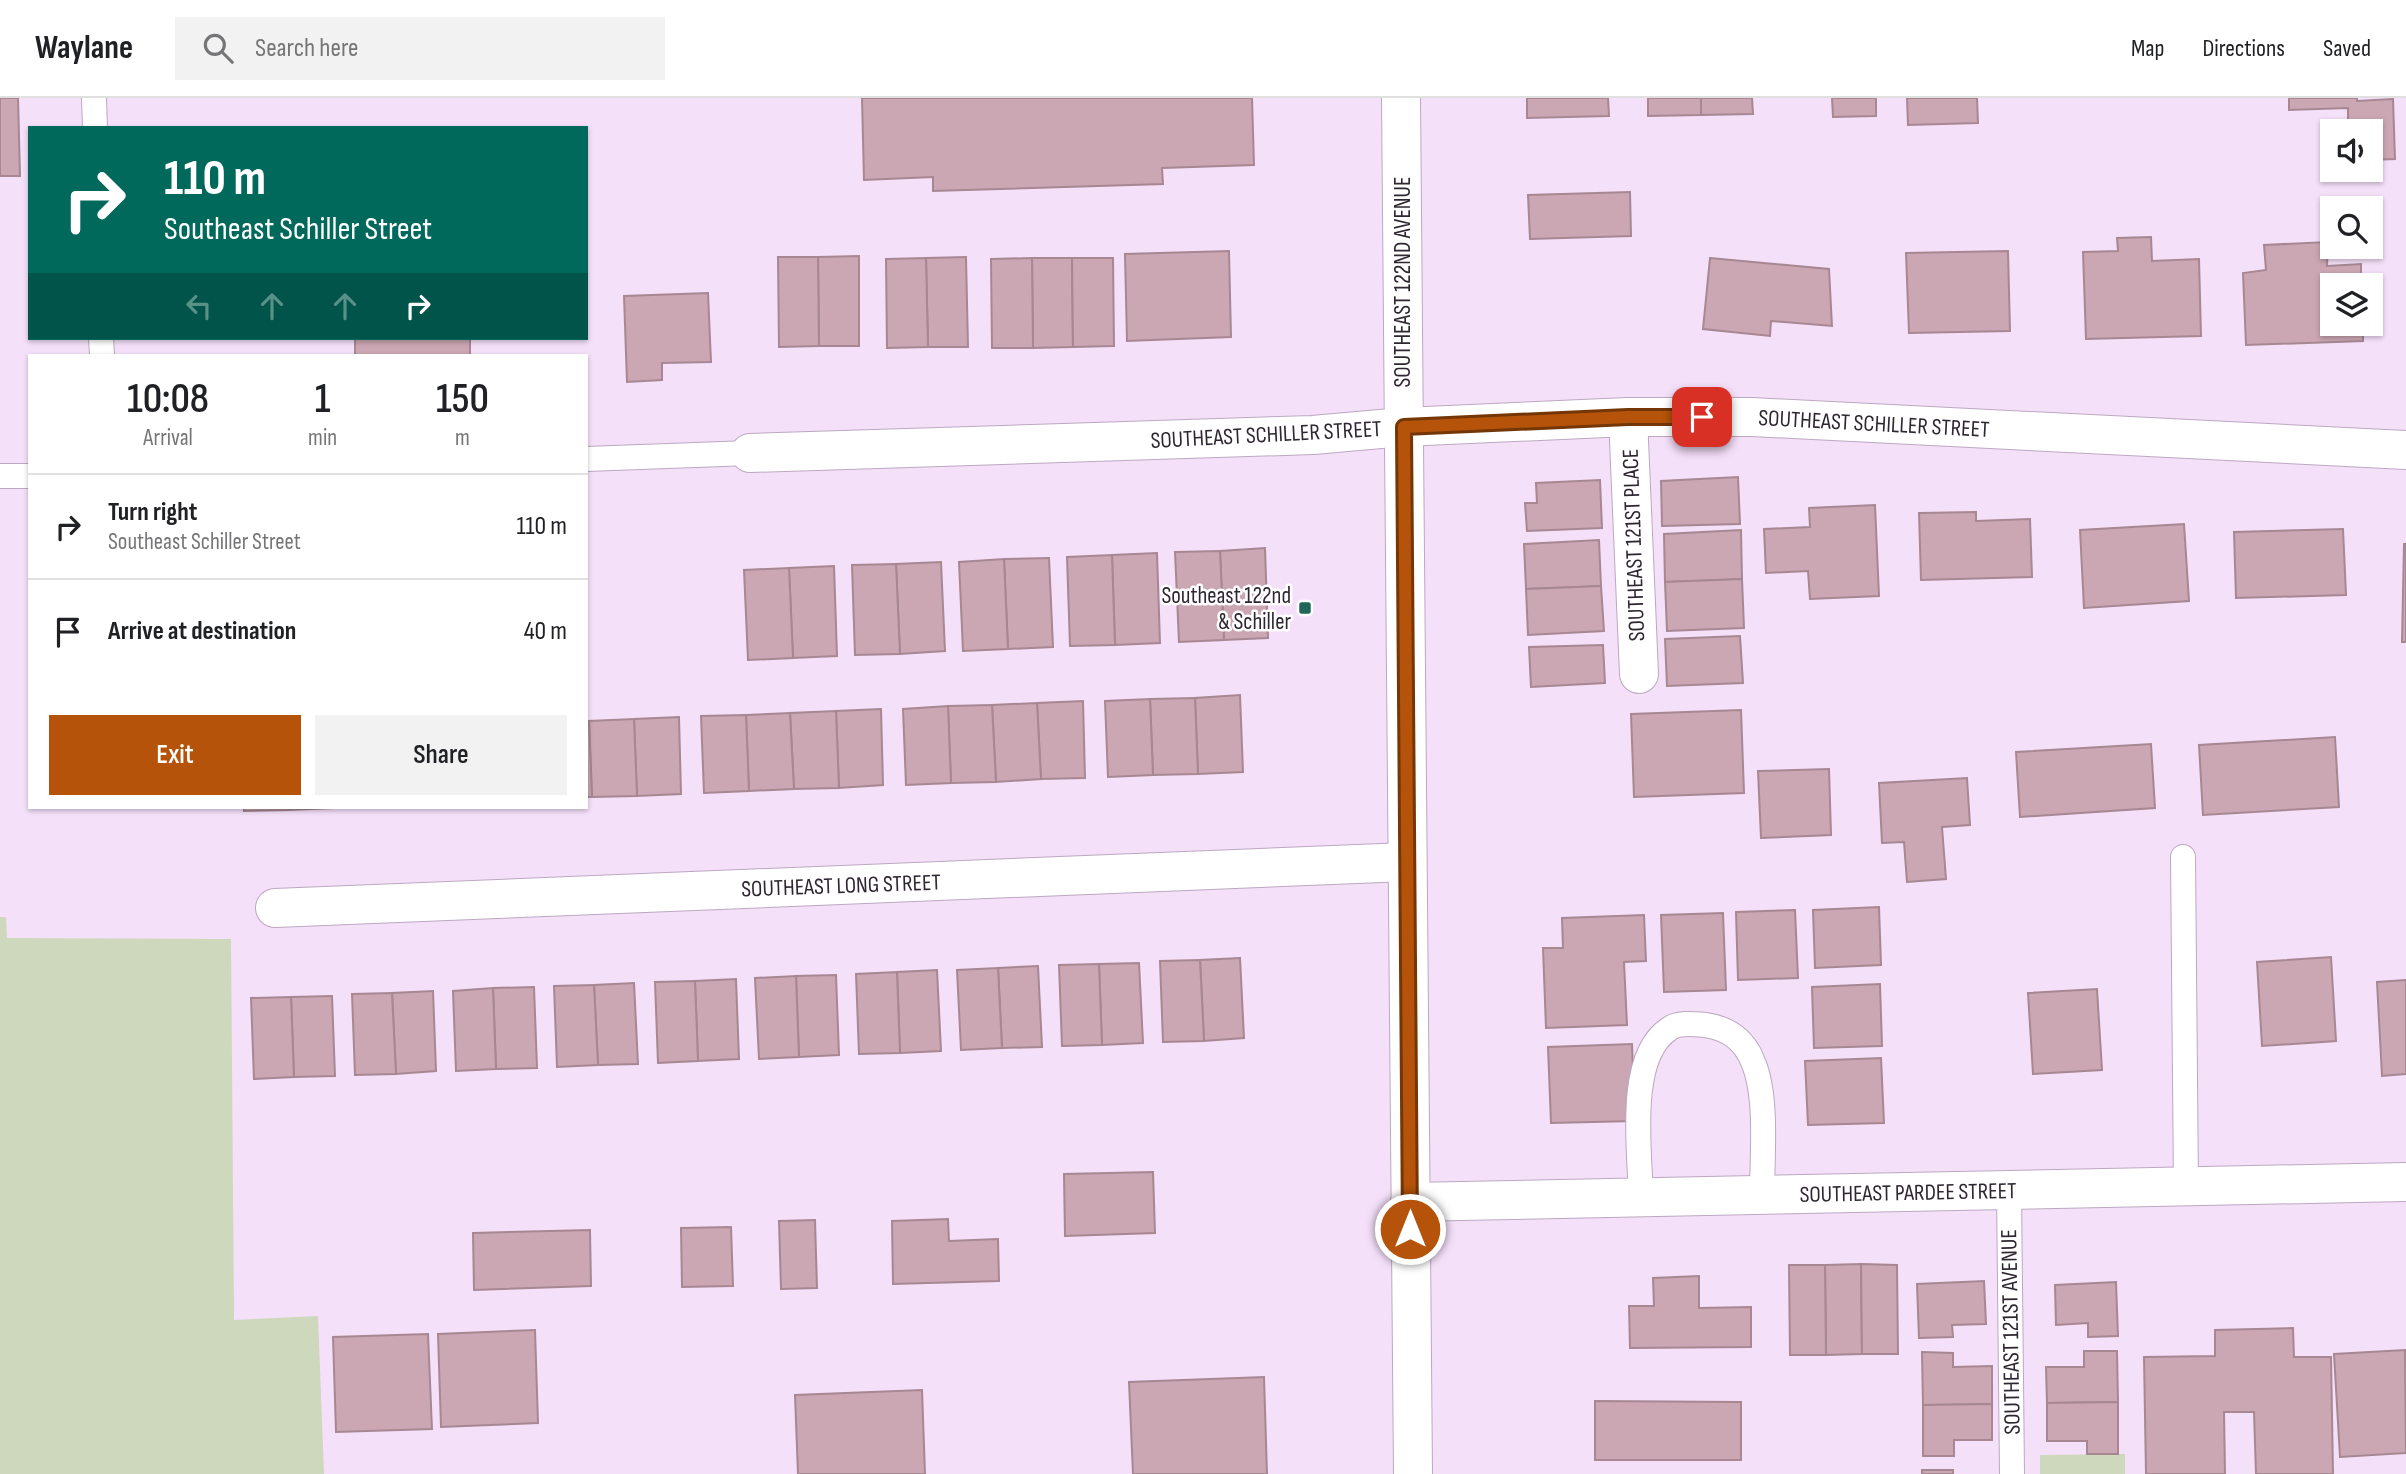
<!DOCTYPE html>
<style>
:root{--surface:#fff;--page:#f2f2f2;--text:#202124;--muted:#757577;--line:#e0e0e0;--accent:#b45309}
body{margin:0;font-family:"Sofia Sans Condensed",sans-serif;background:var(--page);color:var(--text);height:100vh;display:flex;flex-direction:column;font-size:26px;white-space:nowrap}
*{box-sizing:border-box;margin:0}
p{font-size:23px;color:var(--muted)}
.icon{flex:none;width:38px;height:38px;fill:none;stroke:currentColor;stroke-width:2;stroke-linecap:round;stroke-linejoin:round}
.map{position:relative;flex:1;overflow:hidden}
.side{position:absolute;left:28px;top:256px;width:560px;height:455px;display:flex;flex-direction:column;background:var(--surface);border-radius:0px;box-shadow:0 2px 5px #0004}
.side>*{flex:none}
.top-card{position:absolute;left:28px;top:28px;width:560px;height:214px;border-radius:0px;box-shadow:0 2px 5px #0004;background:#00695c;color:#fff;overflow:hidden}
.buttons{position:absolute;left:2320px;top:21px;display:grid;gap:14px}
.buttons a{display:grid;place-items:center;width:63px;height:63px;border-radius:0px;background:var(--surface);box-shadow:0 2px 5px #0004;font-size:35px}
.pin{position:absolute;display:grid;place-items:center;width:60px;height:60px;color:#fff;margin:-30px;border-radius:14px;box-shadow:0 4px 10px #0006}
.me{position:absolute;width:77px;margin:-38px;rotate:0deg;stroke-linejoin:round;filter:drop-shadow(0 0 5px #0008)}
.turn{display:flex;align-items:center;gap:24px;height:147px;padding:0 21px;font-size:32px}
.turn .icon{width:91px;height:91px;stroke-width:2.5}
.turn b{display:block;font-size:49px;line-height:60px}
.lanes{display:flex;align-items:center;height:66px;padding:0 21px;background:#0003;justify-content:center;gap:35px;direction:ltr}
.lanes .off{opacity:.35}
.eta{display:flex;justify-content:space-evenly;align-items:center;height:119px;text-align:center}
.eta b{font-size:42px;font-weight:600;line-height:49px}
.button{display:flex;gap:14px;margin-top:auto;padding:14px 21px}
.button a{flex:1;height:80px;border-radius:0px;background:var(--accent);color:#fff;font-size:28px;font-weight:600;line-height:80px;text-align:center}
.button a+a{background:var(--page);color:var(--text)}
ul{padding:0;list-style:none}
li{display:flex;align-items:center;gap:21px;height:105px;padding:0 21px;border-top:2px solid var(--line)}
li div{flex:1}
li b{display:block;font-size:26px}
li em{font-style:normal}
header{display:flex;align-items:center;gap:42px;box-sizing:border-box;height:98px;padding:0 35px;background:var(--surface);border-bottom:2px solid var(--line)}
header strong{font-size:33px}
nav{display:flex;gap:38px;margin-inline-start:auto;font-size:24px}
.search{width:490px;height:63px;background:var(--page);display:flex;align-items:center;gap:18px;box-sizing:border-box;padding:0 24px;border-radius:0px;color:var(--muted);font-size:26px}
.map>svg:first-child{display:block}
</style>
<header>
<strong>Waylane</strong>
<div class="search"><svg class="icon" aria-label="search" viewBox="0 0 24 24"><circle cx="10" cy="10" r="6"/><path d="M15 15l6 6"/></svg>Search here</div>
<nav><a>Map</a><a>Directions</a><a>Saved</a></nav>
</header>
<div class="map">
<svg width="2406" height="1376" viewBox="0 0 2406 1376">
<rect width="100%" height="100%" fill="#f5e0fa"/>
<!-- green -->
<g fill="#cdd8bc">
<path d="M 0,819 L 6,819 L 7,840 L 231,841 L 234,1222 L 318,1218 L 324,1376 L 0,1376 Z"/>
<path d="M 2125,1356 L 2125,1376 L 2040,1376 L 2040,1357 Z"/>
</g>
<!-- building -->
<g fill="#caa7b3" stroke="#a78792" stroke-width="2">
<path d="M 0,0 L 18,0 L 20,78 L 0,78 Z"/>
<path d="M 862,0 L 1252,0 L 1254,67 L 1162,70 L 1163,86 L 933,93 L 933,79 L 864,82 Z"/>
<path d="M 1527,0 L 1608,0 L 1609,18 L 1527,20 Z"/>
<path d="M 1648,0 L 1701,0 L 1701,17 L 1648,18 Z"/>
<path d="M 1701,0 L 1752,0 L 1753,16 L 1701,17 Z"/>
<path d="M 1832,0 L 1876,0 L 1876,18 L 1833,19 Z"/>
<path d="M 1907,0 L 1977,0 L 1978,25 L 1908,27 Z"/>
<path d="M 2289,0 L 2357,0 L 2357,3 L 2393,1 L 2395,61 L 2371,62 L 2371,33 L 2348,33 L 2348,10 L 2289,12 Z"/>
<path d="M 1630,94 L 1631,138 L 1530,141 L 1528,97 Z"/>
<path d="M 2151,139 L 2152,163 L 2199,161 L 2201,238 L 2086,241 L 2083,154 L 2118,153 L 2117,140 Z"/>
<path d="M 2328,144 L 2327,168 L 2361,166 L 2361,187 L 2333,187 L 2333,226 L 2363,226 L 2363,243 L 2246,247 L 2243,175 L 2266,172 L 2264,147 Z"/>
<path d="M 1229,153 L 1231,239 L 1127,243 L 1125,156 Z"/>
<path d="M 2008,153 L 2010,233 L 1909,235 L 1906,155 Z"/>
<path d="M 859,158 L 859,248 L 819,248 L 818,159 Z"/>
<path d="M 778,159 L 818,159 L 819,248 L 779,249 Z"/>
<path d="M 966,159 L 968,249 L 928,249 L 926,160 Z"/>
<path d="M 926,160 L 928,249 L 887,250 L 886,161 Z"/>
<path d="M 1032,160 L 1072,160 L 1073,249 L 1033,250 Z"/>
<path d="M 1032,160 L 1033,250 L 992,250 L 991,161 Z"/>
<path d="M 1072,160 L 1113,160 L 1114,248 L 1073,249 Z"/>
<path d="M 1710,160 L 1829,171 L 1832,228 L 1771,223 L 1770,238 L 1703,231 Z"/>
<path d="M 708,195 L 711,264 L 662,265 L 662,282 L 627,284 L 624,198 Z"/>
<rect x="355" y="240" width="115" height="17"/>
<path d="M 1738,379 L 1740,426 L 1662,428 L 1661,383 Z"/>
<path d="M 1600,382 L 1602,430 L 1527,433 L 1525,405 L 1537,405 L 1536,385 Z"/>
<path d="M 1875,407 L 1879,498 L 1810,501 L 1808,473 L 1766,475 L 1764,431 L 1810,429 L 1809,410 Z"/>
<path d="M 1976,414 L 1976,423 L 2030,421 L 2032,479 L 1921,482 L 1919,415 Z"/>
<path d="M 2184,426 L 2189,503 L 2084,510 L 2080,432 Z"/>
<path d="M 2343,431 L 2346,497 L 2236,500 L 2234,434 Z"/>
<path d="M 1741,432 L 1742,481 L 1665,484 L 1664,436 Z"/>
<path d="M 1599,442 L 1601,488 L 1526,491 L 1524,446 Z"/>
<path d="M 2404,446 L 2406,446 L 2406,544 L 2402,544 Z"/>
<path d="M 1265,450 L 1268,540 L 1224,542 L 1220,453 Z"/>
<path d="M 1220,453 L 1224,542 L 1179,544 L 1175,454 Z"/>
<path d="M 1157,455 L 1160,545 L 1115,547 L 1112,457 Z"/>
<path d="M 1112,457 L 1115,547 L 1070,548 L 1067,459 Z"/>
<path d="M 1049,460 L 1053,549 L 1008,551 L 1004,461 Z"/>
<path d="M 1004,461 L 1008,551 L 963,553 L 959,464 Z"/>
<path d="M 941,464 L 945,553 L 900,556 L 896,466 Z"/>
<path d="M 896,466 L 900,556 L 855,557 L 852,467 Z"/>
<path d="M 834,468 L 837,558 L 793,560 L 789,470 Z"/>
<path d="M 789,470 L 793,560 L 748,562 L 744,472 Z"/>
<path d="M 1742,481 L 1744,530 L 1667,533 L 1665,484 Z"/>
<path d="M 1601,488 L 1604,533 L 1528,537 L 1526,491 Z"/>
<path d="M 1740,538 L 1743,585 L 1667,588 L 1665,541 Z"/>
<path d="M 1603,547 L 1605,585 L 1531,589 L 1529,549 Z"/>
<path d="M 1240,597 L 1243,674 L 1198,676 L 1195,600 Z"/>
<path d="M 1195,600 L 1198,676 L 1153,677 L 1150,601 Z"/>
<path d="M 1150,601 L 1153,677 L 1108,679 L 1105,603 Z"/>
<path d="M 1083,603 L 1085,680 L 1041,681 L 1037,605 Z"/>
<path d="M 1037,605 L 1041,681 L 996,684 L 992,607 Z"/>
<path d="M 992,607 L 996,684 L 951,685 L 948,608 Z"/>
<path d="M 948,608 L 951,685 L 906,687 L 903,611 Z"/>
<path d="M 881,611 L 883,687 L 839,690 L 836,613 Z"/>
<path d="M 1741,612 L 1744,695 L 1634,699 L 1631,616 Z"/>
<path d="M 836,613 L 839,690 L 794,691 L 790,615 Z"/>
<path d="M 790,615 L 794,691 L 749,693 L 746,617 Z"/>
<path d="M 746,617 L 749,693 L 704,695 L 701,618 Z"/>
<path d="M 679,619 L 681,696 L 637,698 L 634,621 Z"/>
<path d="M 634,621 L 637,698 L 592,699 L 589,623 Z"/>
<path d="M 586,623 L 589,623 L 592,699 L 586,699 Z"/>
<path d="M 2335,639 L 2339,709 L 2203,717 L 2199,647 Z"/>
<path d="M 2151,646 L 2155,710 L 2020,719 L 2016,654 Z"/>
<path d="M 1829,671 L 1831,737 L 1761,740 L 1758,673 Z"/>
<path d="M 1967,680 L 1970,727 L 1942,729 L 1946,781 L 1907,784 L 1904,744 L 1882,745 L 1879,685 Z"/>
<path d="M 244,709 L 289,709 L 289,712 L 244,713 Z"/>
<path d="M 289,709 L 334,709 L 334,710 L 289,712 Z"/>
<path d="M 1879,809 L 1881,867 L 1815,870 L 1813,812 Z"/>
<path d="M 1795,812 L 1798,880 L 1738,882 L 1736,814 Z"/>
<path d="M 1723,815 L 1726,892 L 1664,894 L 1661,817 Z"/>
<path d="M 1644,817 L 1646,863 L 1624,864 L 1627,927 L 1546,930 L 1543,850 L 1563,850 L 1562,820 Z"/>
<path d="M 2331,859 L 2336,943 L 2262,948 L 2257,864 Z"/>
<path d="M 1240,860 L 1244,940 L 1204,943 L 1200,862 Z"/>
<path d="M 1200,862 L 1204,943 L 1163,944 L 1160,863 Z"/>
<path d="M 1139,865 L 1143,945 L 1102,947 L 1099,866 Z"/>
<path d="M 1099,866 L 1102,947 L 1062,948 L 1059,867 Z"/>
<path d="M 1038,868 L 1042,949 L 1002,950 L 998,870 Z"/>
<path d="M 998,870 L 1002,950 L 961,952 L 957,872 Z"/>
<path d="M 937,872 L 941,953 L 900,955 L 897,874 Z"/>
<path d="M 897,874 L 900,955 L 859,956 L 856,876 Z"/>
<path d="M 836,877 L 839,957 L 799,959 L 796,878 Z"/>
<path d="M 796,878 L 799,959 L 759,961 L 755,880 Z"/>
<path d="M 736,881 L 739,961 L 698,963 L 695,883 Z"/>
<path d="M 2406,882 L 2406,976 L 2382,978 L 2377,884 Z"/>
<path d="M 695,883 L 698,963 L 658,965 L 655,884 Z"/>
<path d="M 634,885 L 638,966 L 598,967 L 594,887 Z"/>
<path d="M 1880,886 L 1882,948 L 1814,950 L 1812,889 Z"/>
<path d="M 594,887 L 598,967 L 557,969 L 554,888 Z"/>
<path d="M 534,889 L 537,970 L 496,971 L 493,890 Z"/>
<path d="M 493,890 L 496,971 L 456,973 L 453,893 Z"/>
<path d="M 2097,891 L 2102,972 L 2033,976 L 2028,895 Z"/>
<path d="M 433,893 L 436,973 L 396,976 L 392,895 Z"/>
<path d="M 392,895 L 396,976 L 355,977 L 352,896 Z"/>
<path d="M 332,898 L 335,978 L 294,979 L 291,899 Z"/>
<path d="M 291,899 L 294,979 L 254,981 L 251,900 Z"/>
<path d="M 1632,946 L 1635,1023 L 1551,1025 L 1548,949 Z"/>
<path d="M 1881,960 L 1884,1025 L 1808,1027 L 1805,963 Z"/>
<path d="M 1153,1074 L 1155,1135 L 1065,1138 L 1064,1076 Z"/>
<path d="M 948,1121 L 949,1143 L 998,1141 L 999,1183 L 893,1186 L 892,1123 Z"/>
<path d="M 815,1122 L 817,1190 L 781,1191 L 779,1123 Z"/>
<path d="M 731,1129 L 733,1188 L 682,1189 L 681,1130 Z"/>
<path d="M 590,1132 L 591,1188 L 474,1192 L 473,1135 Z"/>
<path d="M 1861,1166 L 1862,1256 L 1826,1257 L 1825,1167 Z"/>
<path d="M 1861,1166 L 1897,1167 L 1898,1256 L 1862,1256 Z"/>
<path d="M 1789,1167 L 1825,1167 L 1826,1257 L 1790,1257 Z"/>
<path d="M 1699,1178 L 1699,1210 L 1751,1209 L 1751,1249 L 1630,1250 L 1629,1208 L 1654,1208 L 1653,1180 Z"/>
<path d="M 1984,1183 L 1986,1226 L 1952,1227 L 1953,1239 L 1919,1240 L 1917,1186 Z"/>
<path d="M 2116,1184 L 2118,1238 L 2088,1239 L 2088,1225 L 2056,1227 L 2055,1187 Z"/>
<path d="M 2293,1230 L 2294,1259 L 2331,1259 L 2333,1376 L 2256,1376 L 2254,1314 L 2224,1314 L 2225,1376 L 2146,1376 L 2144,1259 L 2215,1258 L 2215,1232 Z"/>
<path d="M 535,1232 L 538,1325 L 441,1329 L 438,1236 Z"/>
<path d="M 428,1236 L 432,1331 L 336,1334 L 333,1239 Z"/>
<path d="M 2405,1252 L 2406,1355 L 2340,1359 L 2334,1256 Z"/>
<path d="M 2084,1253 L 2117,1253 L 2118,1304 L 2047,1305 L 2046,1269 L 2084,1269 Z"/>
<path d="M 1922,1254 L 1953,1255 L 1953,1269 L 1992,1268 L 1992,1306 L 1923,1307 Z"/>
<path d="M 1264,1279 L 1267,1376 L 1133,1376 L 1129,1284 Z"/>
<path d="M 922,1292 L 925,1376 L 798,1376 L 795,1297 Z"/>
<path d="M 1595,1303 L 1741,1304 L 1741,1362 L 1595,1362 Z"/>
<path d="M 2118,1304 L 2118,1356 L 2087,1356 L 2087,1343 L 2047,1343 L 2047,1305 Z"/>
<path d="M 1992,1306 L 1992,1342 L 1954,1342 L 1954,1358 L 1923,1358 L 1923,1307 Z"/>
<rect x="1922" y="1372" width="31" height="4"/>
</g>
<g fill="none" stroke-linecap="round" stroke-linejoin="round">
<defs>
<g id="lane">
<path d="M 94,0 L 95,30"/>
<path d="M 101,240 L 102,257"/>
<path d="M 586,361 L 750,355"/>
<path d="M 0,378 L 30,378"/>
<path d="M 2183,759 L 2186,1089"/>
<path d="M 2009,1092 L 2012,1376"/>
<path d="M 1641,1099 C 1640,1055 1626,959 1669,931 C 1678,924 1694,926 1705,927 C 1728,930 1745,942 1753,964 C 1768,998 1762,1059 1762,1097"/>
</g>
<g id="street">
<path d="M 1628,319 L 1639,576"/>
<path d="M 750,355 L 1313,337 L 1403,329 L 1628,319 L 1752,319 L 2406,352"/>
<path d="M 275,810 L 1407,764"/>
<path d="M 1410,1104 L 2406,1084"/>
</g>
<path id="secondary" d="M 1401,0 L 1413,1376"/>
</defs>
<!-- lane casing -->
<use href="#lane" stroke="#bca8c1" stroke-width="26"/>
<!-- street casing -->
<use href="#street" stroke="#bca8c1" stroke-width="40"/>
<!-- secondary casing -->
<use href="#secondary" stroke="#bca8c1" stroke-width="40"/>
<!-- lane -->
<use href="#lane" stroke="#fff" stroke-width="24"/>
<!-- street -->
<use href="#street" stroke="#fff" stroke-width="38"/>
<!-- secondary -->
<use href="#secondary" stroke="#fff" stroke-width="38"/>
</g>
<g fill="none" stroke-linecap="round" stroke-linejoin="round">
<defs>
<path id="route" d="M 1410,1131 L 1404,329 L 1628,319 L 1702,319"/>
</defs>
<!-- route casing -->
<use href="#route" stroke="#753606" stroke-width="18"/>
<!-- route -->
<use href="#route" stroke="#b45309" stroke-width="12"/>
</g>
<!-- markers -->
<rect fill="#226657" stroke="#fff" stroke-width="2.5" x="1298" y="503" width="14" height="14" rx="3.5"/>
<g text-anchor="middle" stroke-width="5" stroke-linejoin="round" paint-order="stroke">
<!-- street labels -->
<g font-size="23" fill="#2e2630" stroke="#fff">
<text transform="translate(1402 184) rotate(-90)" y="8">SOUTHEAST 122ND AVENUE</text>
<text transform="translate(1874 325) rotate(3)" y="8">SOUTHEAST SCHILLER STREET</text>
<text transform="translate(1266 336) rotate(-3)" y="8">SOUTHEAST SCHILLER STREET</text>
<text transform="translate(1633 447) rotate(-92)" y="8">SOUTHEAST 121ST PLACE</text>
<text transform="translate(841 787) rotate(-2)" y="8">SOUTHEAST LONG STREET</text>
<text transform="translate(1908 1094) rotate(-1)" y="8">SOUTHEAST PARDEE STREET</text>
<text transform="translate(2010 1234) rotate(-91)" y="8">SOUTHEAST 121ST AVENUE</text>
</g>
<!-- poi labels -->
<g font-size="23" fill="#2e2630" stroke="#fff" text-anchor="end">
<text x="1291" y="505">Southeast 122nd<tspan x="1291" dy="26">&amp; Schiller</tspan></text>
</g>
</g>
</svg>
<div class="buttons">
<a><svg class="icon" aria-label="sound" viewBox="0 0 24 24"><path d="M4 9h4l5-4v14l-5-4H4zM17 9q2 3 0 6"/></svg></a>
<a><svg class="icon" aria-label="search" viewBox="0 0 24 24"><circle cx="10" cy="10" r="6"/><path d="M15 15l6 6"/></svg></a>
<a><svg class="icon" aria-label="layers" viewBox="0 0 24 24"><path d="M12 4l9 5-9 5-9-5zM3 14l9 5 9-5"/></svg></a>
</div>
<div class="pin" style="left:1702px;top:319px;background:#d93025"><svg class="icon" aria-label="arrive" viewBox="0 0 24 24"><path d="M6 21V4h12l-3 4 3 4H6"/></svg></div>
<svg class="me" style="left:1410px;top:1131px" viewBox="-20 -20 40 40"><circle r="17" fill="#b45309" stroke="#fff" stroke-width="3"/><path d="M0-11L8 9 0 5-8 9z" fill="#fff"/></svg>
<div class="top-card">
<div class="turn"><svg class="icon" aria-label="right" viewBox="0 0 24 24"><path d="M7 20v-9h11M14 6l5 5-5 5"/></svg><div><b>110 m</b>Southeast Schiller Street</div></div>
<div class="lanes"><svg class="icon off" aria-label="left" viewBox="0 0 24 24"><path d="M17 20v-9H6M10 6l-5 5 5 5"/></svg><svg class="icon off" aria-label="ahead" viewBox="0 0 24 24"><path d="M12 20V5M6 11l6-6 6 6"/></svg><svg class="icon off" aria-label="ahead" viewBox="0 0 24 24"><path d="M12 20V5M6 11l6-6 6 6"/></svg><svg class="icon" aria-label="right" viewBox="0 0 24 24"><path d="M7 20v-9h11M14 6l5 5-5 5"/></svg></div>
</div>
<section class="side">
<div class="eta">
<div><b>10:08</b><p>Arrival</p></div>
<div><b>1</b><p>min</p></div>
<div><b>150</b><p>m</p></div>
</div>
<ul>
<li><svg class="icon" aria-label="right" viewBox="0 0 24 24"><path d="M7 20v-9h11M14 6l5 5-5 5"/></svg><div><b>Turn right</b><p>Southeast Schiller Street</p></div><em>110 m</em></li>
<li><svg class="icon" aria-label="arrive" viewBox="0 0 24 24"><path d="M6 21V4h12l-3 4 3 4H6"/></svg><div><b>Arrive at destination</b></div><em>40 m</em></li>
</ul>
<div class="button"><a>Exit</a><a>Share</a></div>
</section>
</div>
